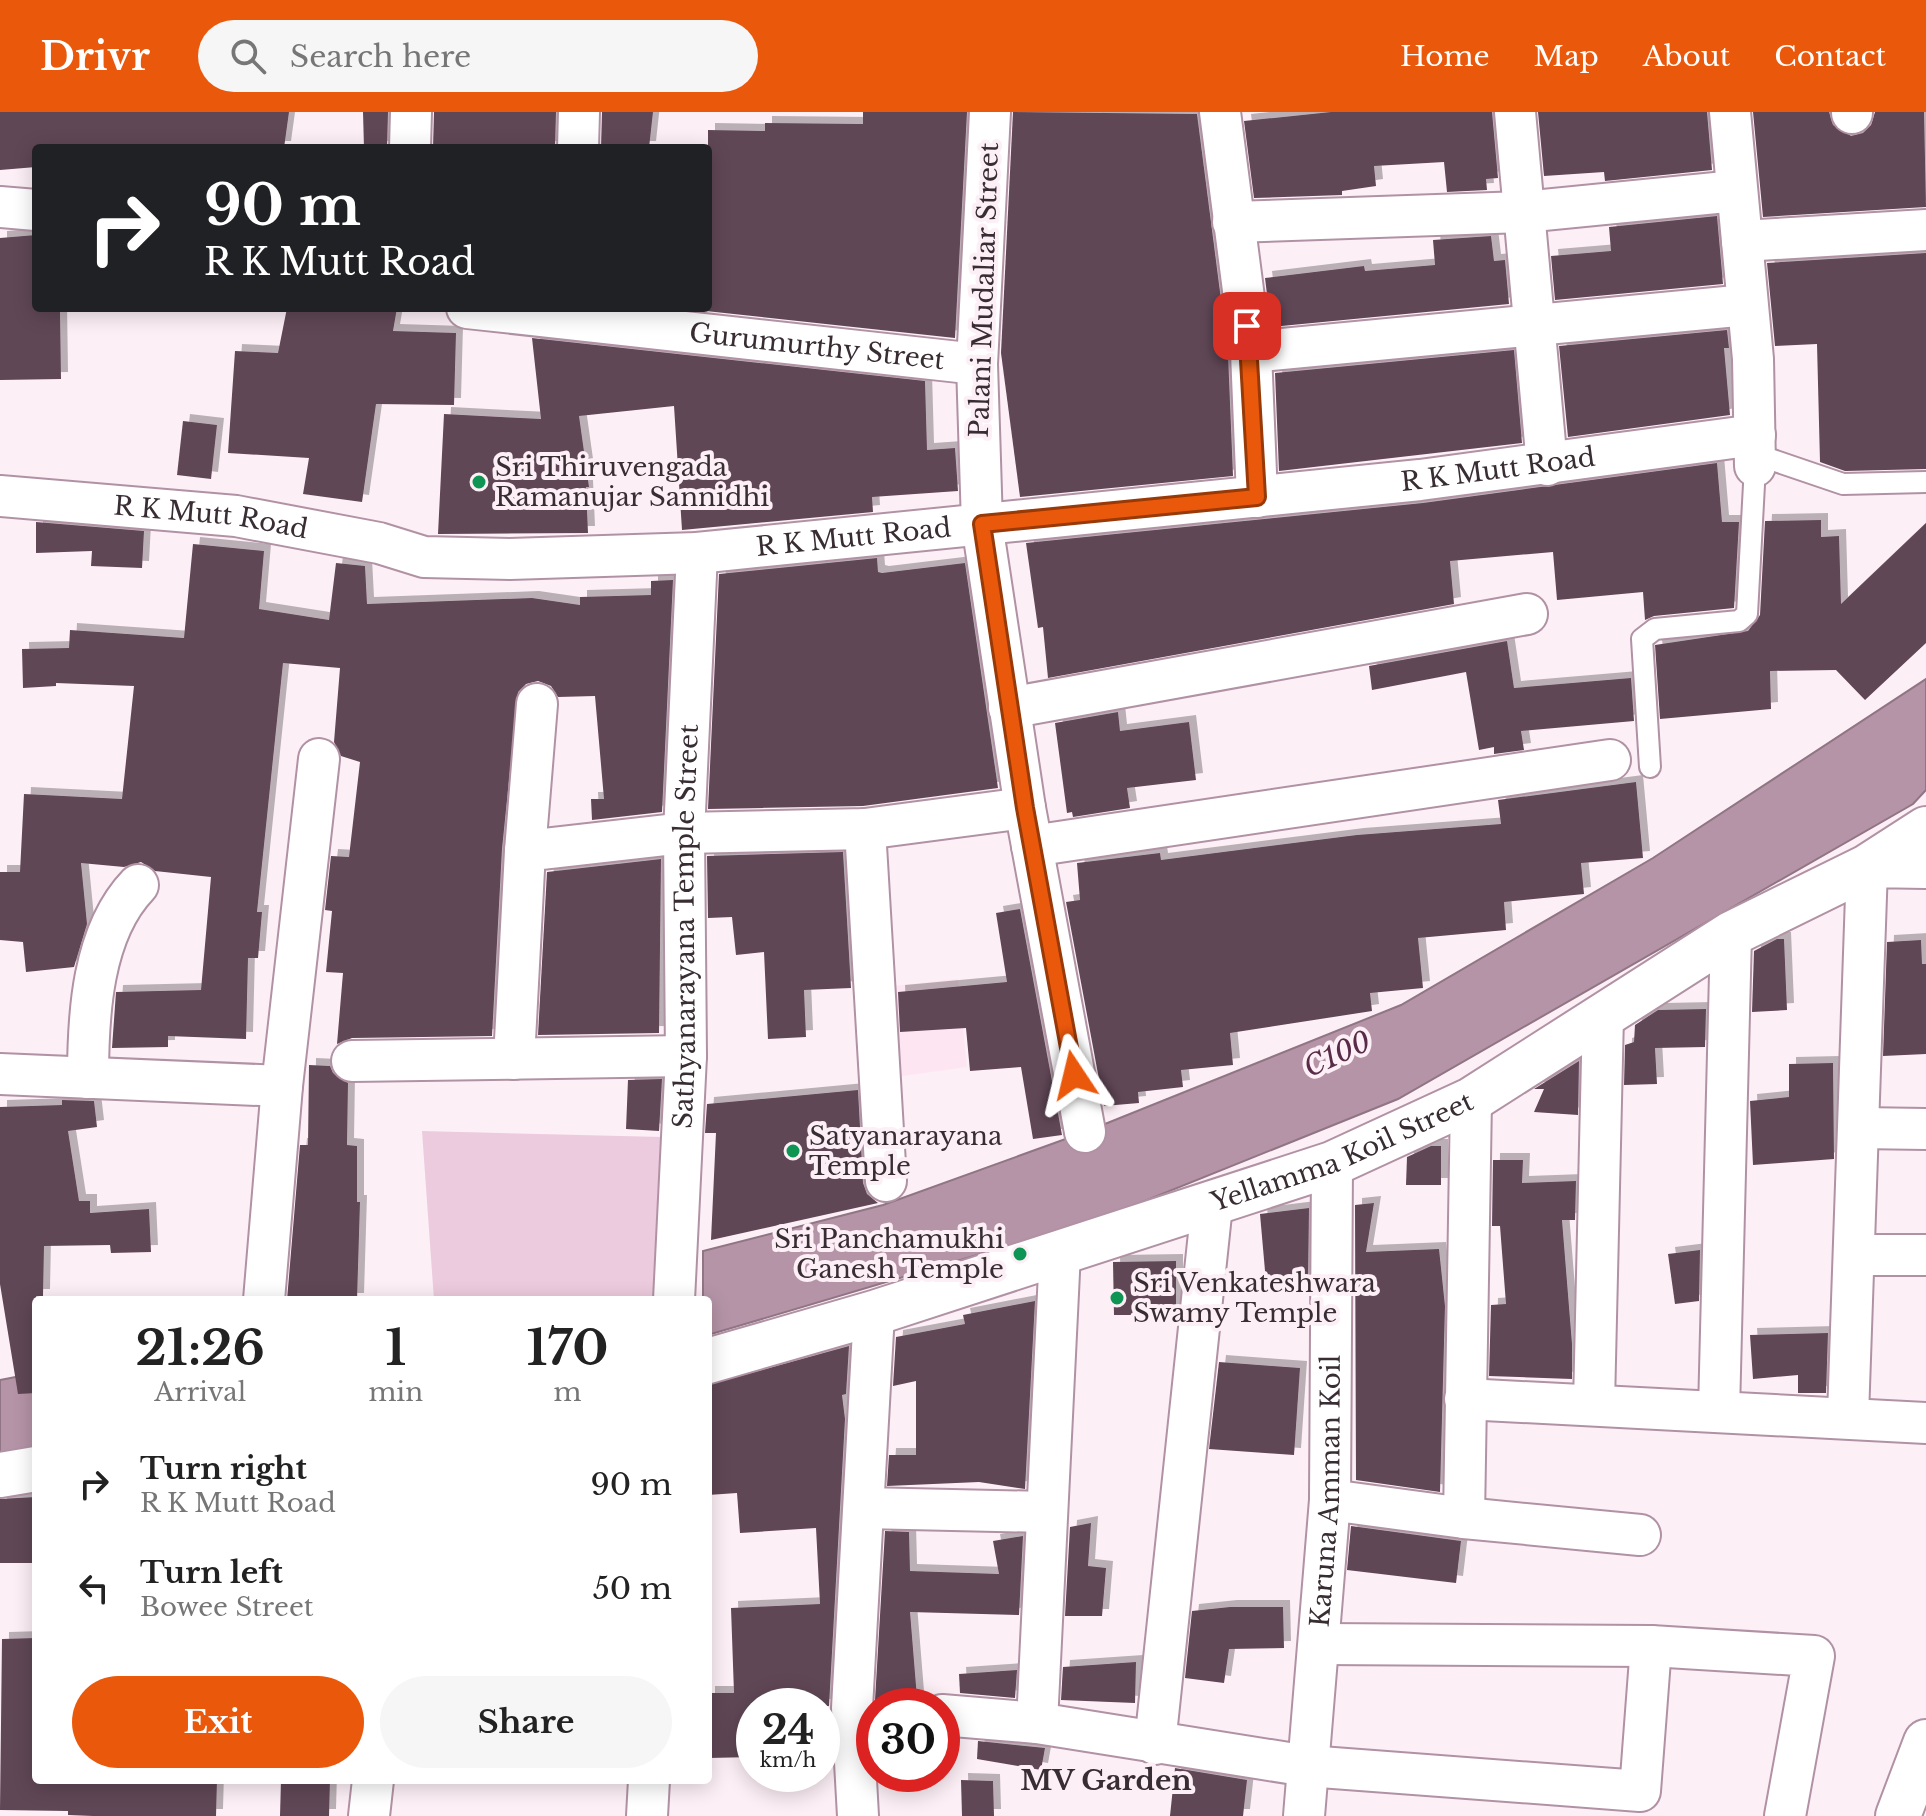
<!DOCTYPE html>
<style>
:root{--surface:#fff;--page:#f6f6f6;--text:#222;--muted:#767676;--accent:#ea580c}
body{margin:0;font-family:"Libre Baskerville",serif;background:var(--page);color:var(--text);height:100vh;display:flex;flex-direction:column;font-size:30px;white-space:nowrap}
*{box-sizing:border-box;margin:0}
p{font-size:26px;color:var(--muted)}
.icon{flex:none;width:44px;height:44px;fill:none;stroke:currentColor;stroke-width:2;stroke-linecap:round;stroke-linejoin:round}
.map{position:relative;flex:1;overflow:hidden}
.sheet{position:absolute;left:32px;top:1184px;width:680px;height:488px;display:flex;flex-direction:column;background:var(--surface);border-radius:8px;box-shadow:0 4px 20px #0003}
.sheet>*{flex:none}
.guide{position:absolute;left:32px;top:32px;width:680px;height:168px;border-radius:8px;box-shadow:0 4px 20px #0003;background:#202124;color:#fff;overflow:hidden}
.speed{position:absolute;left:736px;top:1576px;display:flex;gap:16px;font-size:40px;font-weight:700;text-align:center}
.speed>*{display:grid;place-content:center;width:104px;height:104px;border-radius:50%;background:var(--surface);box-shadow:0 4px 20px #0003;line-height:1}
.speed small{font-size:20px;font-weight:400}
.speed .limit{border:12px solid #d22;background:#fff;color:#111}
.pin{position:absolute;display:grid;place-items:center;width:68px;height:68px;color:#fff;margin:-34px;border-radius:16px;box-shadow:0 4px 12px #0006}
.me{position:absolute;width:88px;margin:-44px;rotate:350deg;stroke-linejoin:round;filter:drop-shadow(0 0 6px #0008)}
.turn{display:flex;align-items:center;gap:28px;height:168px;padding:0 40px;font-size:36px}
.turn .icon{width:104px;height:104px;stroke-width:2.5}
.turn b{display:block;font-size:56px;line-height:68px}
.eta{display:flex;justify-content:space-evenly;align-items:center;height:136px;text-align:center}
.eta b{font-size:48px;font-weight:700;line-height:56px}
.action{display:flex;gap:16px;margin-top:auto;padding:16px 40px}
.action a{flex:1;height:92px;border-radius:48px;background:var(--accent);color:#fff;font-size:32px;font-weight:700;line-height:92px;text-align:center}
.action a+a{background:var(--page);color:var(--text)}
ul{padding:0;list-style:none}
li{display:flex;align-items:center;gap:24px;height:104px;padding:0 40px}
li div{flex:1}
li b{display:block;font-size:30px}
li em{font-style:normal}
header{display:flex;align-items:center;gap:48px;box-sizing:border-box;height:112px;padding:0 40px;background:var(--accent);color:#fff}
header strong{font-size:38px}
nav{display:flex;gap:44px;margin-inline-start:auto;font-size:28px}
.search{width:560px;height:72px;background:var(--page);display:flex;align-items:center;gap:20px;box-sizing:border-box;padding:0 28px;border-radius:44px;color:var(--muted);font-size:30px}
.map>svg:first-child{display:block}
</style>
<header>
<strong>Drivr</strong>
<div class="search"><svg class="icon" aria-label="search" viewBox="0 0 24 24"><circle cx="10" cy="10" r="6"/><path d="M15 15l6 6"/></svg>Search here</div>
<nav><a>Home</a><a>Map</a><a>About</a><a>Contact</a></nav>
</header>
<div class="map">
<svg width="1926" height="1704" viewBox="0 0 1926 1704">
<defs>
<filter id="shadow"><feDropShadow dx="7" dy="-7" stdDeviation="0" flood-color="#0004"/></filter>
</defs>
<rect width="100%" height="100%" fill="#fdeff6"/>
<!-- built -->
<path fill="#fde5f2" d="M 958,867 L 967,955 L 867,969 L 864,877 Z"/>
<!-- green -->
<path fill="#edcbde" d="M 422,1019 L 662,1025 L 660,1188 L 434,1188 Z"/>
<!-- water -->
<g fill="#b594a7" stroke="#907584" stroke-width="2">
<path d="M 1926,567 L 1926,678 L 1913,692 L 1398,987 L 1105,1105 L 708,1223 L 708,1188 L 703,1188 L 703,1139 L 883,1093 L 1085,1020 L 1401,893 L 1653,746 Z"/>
<path d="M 36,1261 L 36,1335 L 0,1341 L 0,1268 Z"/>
</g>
<!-- building -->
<g fill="#614656" filter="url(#shadow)">
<path d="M 0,0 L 289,0 L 284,36 L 36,36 L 36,55 L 0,58 Z"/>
<path d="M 363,0 L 388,0 L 387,36 L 364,36 Z"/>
<path d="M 434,0 L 556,0 L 555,36 L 433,36 Z"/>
<path d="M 602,0 L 653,0 L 649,36 L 601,36 Z"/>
<path d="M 863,0 L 967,0 L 955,226 L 678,196 L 708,196 L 708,18 L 765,19 L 765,11 L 863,12 Z"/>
<path d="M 1013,0 L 1197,2 L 1228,242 L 1233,364 L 1020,385 L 1001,241 Z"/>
<path d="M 1331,0 L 1492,0 L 1498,66 L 1486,67 L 1487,78 L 1447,80 L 1444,50 L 1374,54 L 1376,74 L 1342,79 L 1342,83 L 1254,86 L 1244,9 Z"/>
<path d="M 1538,0 L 1707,0 L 1712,58 L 1605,69 L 1604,60 L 1544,64 Z"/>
<path d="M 1753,0 L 1829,0 L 1833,13 L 1851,24 L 1863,21 L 1871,13 L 1875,0 L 1924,0 L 1926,95 L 1763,105 Z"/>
<path d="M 1717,104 L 1723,172 L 1555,188 L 1551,144 L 1611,139 L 1609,115 Z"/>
<path d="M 36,123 L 36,199 L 60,199 L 61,267 L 0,268 L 0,126 Z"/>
<path d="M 1491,124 L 1494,149 L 1505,148 L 1509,192 L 1271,215 L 1265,166 L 1364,154 L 1365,159 L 1435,153 L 1433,128 Z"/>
<path d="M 1926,141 L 1926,357 L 1845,359 L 1820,350 L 1817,232 L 1775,234 L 1767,151 Z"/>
<path d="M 287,196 L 397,196 L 393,219 L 456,221 L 454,293 L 376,292 L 362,390 L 303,382 L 309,346 L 228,341 L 235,239 L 278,241 Z"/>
<path d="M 1727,218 L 1729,236 L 1724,236 L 1730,303 L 1568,325 L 1559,234 Z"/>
<path d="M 532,226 L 925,269 L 927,338 L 955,336 L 958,379 L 872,385 L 873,400 L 682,418 L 674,294 L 579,304 L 589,375 L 586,375 L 588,421 L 438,422 L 444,302 L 541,307 Z"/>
<path d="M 1514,238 L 1522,331 L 1279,359 L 1275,261 Z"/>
<path d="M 183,309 L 217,313 L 211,367 L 177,363 Z"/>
<path d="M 1717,351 L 1722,410 L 1739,410 L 1734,496 L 1654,504 L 1645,508 L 1643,480 L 1557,488 L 1553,440 L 1450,449 L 1454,492 L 1048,566 L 1043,515 L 1038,516 L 1026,431 L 1423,391 Z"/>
<path d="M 1821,408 L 1821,425 L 1839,424 L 1841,492 L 1926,411 L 1926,531 L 1865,588 L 1836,558 L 1770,559 L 1771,597 L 1660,607 L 1655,533 L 1748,519 L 1760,503 L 1765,409 Z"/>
<path d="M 36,410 L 144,419 L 142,456 L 91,454 L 92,439 L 36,441 Z"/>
<path d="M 193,432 L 264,439 L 259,497 L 329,508 L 336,451 L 365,454 L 367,492 L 532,486 L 580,493 L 580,485 L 651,483 L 651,469 L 673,468 L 662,700 L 592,708 L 591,687 L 604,687 L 595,584 L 558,585 L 551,574 L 538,569 L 526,572 L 518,580 L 502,737 L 492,924 L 352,926 L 337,932 L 343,861 L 326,860 L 332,799 L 325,798 L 331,744 L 349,745 L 360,650 L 341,644 L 334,630 L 340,556 L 283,551 L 257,800 L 262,800 L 258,846 L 248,846 L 246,927 L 168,924 L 168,935 L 112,936 L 116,880 L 201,878 L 211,765 L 155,759 L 141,750 L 124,755 L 81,751 L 87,812 L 74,855 L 26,860 L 23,830 L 0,828 L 0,760 L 20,760 L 24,682 L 122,687 L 134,574 L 56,571 L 56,574 L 23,576 L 22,537 L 69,536 L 70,518 L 184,526 Z"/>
<path d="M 877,446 L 878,460 L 882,461 L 965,451 L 998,676 L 863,694 L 708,697 L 719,462 Z"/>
<path d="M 1507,529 L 1514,576 L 1631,566 L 1634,609 L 1521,619 L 1524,638 L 1494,642 L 1494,635 L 1479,638 L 1466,560 L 1372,578 L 1369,554 Z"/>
<path d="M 1118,600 L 1120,619 L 1189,610 L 1196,668 L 1127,676 L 1130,696 L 1073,705 L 1072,700 L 1067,701 L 1055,611 Z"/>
<path d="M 1636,670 L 1643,746 L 1581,751 L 1584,782 L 1504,790 L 1506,818 L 1418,826 L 1423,876 L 1370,881 L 1372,899 L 1230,921 L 1233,953 L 1181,958 L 1183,975 L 1138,980 L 1139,991 L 1104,994 L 1066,790 L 1080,788 L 1077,751 L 1160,741 L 1161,748 L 1357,723 L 1501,712 L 1498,688 Z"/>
<path d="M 843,740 L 851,876 L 804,878 L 806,925 L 768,927 L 764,840 L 736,843 L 732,805 L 708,806 L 707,744 Z"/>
<path d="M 661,747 L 659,921 L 538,923 L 547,760 Z"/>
<path d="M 1020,797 L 1062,1023 L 1033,1027 L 1021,955 L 970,959 L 966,916 L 900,920 L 898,880 L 1007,870 L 996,801 Z"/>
<path d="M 1777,827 L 1784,827 L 1787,898 L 1752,900 L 1754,839 Z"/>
<path d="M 1921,828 L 1922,852 L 1926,852 L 1926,942 L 1883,944 L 1887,830 Z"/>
<path d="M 1706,897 L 1705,935 L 1655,936 L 1657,972 L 1624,973 L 1625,933 L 1634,930 L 1635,913 L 1658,898 Z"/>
<path d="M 1579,949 L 1578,1003 L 1534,1000 L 1544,977 L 1534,977 Z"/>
<path d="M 1833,951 L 1834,1047 L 1753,1053 L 1750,989 L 1789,985 L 1789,952 Z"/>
<path d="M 309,953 L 330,954 L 333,961 L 348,971 L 347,1033 L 357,1034 L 357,1090 L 360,1090 L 357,1188 L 287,1188 L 300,1033 L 308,1033 Z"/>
<path d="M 662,967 L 659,1019 L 626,1017 L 628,968 Z"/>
<path d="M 858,978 L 863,1071 L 867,1082 L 878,1091 L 711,1128 L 716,1021 L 705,1021 L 707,992 Z"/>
<path d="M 62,988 L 94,989 L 97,1015 L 68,1019 L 79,1089 L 90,1089 L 90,1101 L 149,1097 L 151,1140 L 111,1141 L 110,1133 L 44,1134 L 43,1184 L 36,1184 L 36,1281 L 18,1282 L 0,1172 L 0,995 L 62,993 Z"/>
<path d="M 1431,1034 L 1441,1034 L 1441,1073 L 1406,1073 L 1407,1045 Z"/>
<path d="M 1493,1048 L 1523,1048 L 1522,1071 L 1576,1069 L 1575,1108 L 1562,1108 L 1572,1232 L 1572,1267 L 1489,1264 L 1491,1193 L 1506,1192 L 1500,1114 L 1492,1114 Z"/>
<path d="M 1374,1091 L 1366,1140 L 1439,1137 L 1445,1194 L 1440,1380 L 1356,1368 L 1355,1093 Z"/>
<path d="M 1309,1096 L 1308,1172 L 1266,1170 L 1260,1102 Z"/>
<path d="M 1700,1138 L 1699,1189 L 1675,1192 L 1668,1142 Z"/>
<path d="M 1176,1149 L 1176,1203 L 1114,1203 L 1113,1150 Z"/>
<path d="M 1035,1189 L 1025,1377 L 979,1370 L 887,1374 L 889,1343 L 916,1343 L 916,1269 L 893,1274 L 896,1225 L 965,1212 L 963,1203 Z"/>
<path d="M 1828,1221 L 1826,1281 L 1798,1281 L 1798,1263 L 1753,1267 L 1750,1223 Z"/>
<path d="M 849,1234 L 846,1282 L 842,1283 L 845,1307 L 829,1594 L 754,1594 L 754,1645 L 708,1646 L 708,1581 L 734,1581 L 731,1496 L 820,1492 L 816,1416 L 740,1421 L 737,1381 L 708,1383 L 708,1273 Z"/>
<path d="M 1219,1250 L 1300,1256 L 1294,1343 L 1209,1337 Z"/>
<path d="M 36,1385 L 36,1451 L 0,1451 L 0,1387 Z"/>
<path d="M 1091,1411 L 1088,1454 L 1106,1456 L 1102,1504 L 1065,1504 L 1070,1415 Z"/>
<path d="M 1351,1414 L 1461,1429 L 1456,1471 L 1347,1458 Z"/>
<path d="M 885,1419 L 909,1420 L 910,1459 L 999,1462 L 993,1429 L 1023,1424 L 1019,1503 L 910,1500 L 917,1586 L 875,1588 Z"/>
<path d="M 1230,1495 L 1283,1495 L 1284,1536 L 1229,1537 L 1224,1571 L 1185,1566 L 1192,1499 Z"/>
<path d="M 36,1526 L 36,1668 L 217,1668 L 216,1704 L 93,1704 L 68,1703 L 68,1699 L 0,1698 L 2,1527 Z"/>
<path d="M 1136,1550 L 1135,1591 L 1061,1588 L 1063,1555 Z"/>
<path d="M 1017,1558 L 1015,1586 L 960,1581 L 959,1562 Z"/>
<path d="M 978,1629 L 1045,1636 L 1041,1658 L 977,1647 Z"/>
<path d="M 1175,1656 L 1247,1668 L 1243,1704 L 1170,1704 Z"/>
<path d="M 281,1668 L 330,1668 L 329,1704 L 280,1704 Z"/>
<path d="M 961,1668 L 993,1669 L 994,1704 L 962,1704 Z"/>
</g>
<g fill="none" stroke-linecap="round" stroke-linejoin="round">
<defs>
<g id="service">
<path d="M 1755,342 L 1843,372 L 1926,370"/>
<path d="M 1650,655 L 1642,527 L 1655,517 L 1739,509 L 1747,502 L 1755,354"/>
</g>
<g id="minor">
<path d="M 990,0 L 977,252 L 982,412 L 1025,696 L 1085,1020"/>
<path d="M 1220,0 L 1251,240 L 1257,385"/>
<path d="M 1515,0 L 1547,353"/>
<path d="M 1730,0 L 1753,247 L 1755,354"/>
<path d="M 1852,0 L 1852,1"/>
<path d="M 410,36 L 411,0"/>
<path d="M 578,36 L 579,0"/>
<path d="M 0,95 L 36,98"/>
<path d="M 1233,110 L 1523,100 L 1736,79"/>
<path d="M 1742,129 L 1926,118"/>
<path id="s1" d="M 467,196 L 977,252"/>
<path d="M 1251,240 L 1747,193"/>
<path id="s2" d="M 0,384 L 236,404 L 379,431 L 424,445 L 510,447 L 697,441 L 1420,368 L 1755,323"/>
<path d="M 1009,596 L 1527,502"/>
<path d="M 865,717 L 886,1069"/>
<path d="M 1032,734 L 1610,648"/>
<path d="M 525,739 L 537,592"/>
<path d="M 514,947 L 525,739 L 684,721 L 865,717 L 1025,696"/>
<path d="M 352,949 L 686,944"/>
<path d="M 0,962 L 282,974"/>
<path d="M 88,966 C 88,903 92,821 138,773"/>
<path d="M 1859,1016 L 1926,1017"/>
<path d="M 1855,1143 L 1926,1143"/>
<path d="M 264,1188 L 282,974 L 319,647"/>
<path id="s3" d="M 674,1188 L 686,944 L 684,721 L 697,441"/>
<path d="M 1465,1287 L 1926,1311"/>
<path d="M 1594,1292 L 1603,903"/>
<path d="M 1719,1299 L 1731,822"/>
<path d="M 1848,1304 L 1867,755 L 1926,756"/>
<path d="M 1330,1388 L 1464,1406 L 1640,1423"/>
<path d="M 864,1396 L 1046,1400"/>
<path d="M 1464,1406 L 1471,988"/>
<path d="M 1320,1532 L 1651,1534 L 1814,1544 L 1785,1704"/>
<path d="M 942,1603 L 1037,1611 L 1307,1654 L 1640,1679 L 1651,1534"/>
<path d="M 1037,1611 L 1060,1140"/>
<path d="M 1155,1632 L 1212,1093"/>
<path d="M 369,1704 L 373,1668"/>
<path d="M 647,1704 L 649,1668"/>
<path d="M 858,1704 L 852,1596 L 874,1201"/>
<path id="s4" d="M 1304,1704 L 1330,1388 L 1332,1052"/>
</g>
<g id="tertiary">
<path id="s5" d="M 708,1249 L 874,1201 L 1332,1052 L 1471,988 L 1731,822 L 1867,755 L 1926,717"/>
<path d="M 0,1363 L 36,1357"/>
</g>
<path id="secondary" d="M 1898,1704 L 1926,1630"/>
</defs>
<!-- service casing -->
<use href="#service" stroke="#b192a4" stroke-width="24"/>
<!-- minor casing -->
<use href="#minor" stroke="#b192a4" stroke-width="44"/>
<!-- tertiary casing -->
<use href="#tertiary" stroke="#b192a4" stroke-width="48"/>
<!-- secondary casing -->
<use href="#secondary" stroke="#b192a4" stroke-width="48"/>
<!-- service -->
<use href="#service" stroke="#fff" stroke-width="20"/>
<!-- minor -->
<use href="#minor" stroke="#fff" stroke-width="40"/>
<!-- tertiary -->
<use href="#tertiary" stroke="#fff" stroke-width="44"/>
<!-- secondary -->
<use href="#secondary" stroke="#fff" stroke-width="44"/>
</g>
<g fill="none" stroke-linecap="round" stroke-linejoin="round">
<defs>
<path id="route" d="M 1074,963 L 1025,696 L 982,412 L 1257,385 L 1247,214"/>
</defs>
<!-- route casing -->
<use href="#route" stroke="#983908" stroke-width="20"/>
<!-- route -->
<use href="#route" stroke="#ea580c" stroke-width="14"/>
</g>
<!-- markers -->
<g fill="#0e9554" stroke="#fdeff6" stroke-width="3">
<circle cx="479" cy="370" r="8"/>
<circle cx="793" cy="1039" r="8"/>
<circle cx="1020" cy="1142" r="8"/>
<circle cx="1117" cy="1186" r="8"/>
</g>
<g text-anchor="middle" stroke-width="8" stroke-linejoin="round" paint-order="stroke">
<!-- street labels -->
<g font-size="26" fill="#392d34" stroke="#fdeff6">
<text transform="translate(984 178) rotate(-88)" y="9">Palani Mudaliar Street</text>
<text dy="9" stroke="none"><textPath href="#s1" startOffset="352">Gurumurthy Street</textPath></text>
<text dy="9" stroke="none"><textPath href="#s2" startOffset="1508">R K Mutt Road</textPath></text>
<text dy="9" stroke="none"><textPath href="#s2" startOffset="212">R K Mutt Road</textPath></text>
<text dy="9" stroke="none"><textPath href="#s2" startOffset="860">R K Mutt Road</textPath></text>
<text dy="9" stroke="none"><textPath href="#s3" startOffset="374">Sathyanarayana Temple Street</textPath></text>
<text dy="9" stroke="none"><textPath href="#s5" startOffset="668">Yellamma Koil Street</textPath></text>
<text dy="9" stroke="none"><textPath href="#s4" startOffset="326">Karuna Amman Koil</textPath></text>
</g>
<!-- poi labels -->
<g font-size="26" fill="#392d34" stroke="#fdeff6" text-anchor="start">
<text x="495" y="364">Sri Thiruvengada<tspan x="495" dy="30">Ramanujar Sannidhi</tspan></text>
<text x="809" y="1033">Satyanarayana<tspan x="809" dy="30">Temple</tspan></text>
<text x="1004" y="1136" text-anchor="end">Sri Panchamukhi<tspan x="1004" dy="30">Ganesh Temple</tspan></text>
<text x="1133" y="1180">Sri Venkateshwara<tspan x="1133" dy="30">Swamy Temple</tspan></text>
</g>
<!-- water labels -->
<g font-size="28" font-style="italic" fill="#582c48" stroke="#fdeff6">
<text transform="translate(1337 942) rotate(-25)" y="10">C100</text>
</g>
<!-- neighbourhood labels -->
<g font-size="28" font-weight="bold" fill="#392d34" stroke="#fdeff6">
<text x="1106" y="1678">MV Garden</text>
</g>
</g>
</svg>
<div class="speed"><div>24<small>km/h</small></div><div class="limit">30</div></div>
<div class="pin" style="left:1247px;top:214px;background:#d93025"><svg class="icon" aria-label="arrive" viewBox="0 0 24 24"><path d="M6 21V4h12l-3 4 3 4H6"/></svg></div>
<svg class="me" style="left:1074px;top:963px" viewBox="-20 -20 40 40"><path d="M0-17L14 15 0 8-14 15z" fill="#ea580c" stroke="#fff" stroke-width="4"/></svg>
<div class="guide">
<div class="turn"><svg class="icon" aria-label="right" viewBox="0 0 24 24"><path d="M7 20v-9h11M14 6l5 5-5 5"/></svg><div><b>90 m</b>R K Mutt Road</div></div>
</div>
<section class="sheet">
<div class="eta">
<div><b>21:26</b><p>Arrival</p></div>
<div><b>1</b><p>min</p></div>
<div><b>170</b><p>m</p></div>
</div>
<ul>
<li><svg class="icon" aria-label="right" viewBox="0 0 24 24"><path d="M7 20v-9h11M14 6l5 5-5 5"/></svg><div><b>Turn right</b><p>R K Mutt Road</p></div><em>90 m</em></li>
<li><svg class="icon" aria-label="left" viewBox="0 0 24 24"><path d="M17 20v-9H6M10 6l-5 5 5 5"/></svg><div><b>Turn left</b><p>Bowee Street</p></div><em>50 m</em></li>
</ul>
<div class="action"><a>Exit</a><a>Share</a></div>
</section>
</div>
